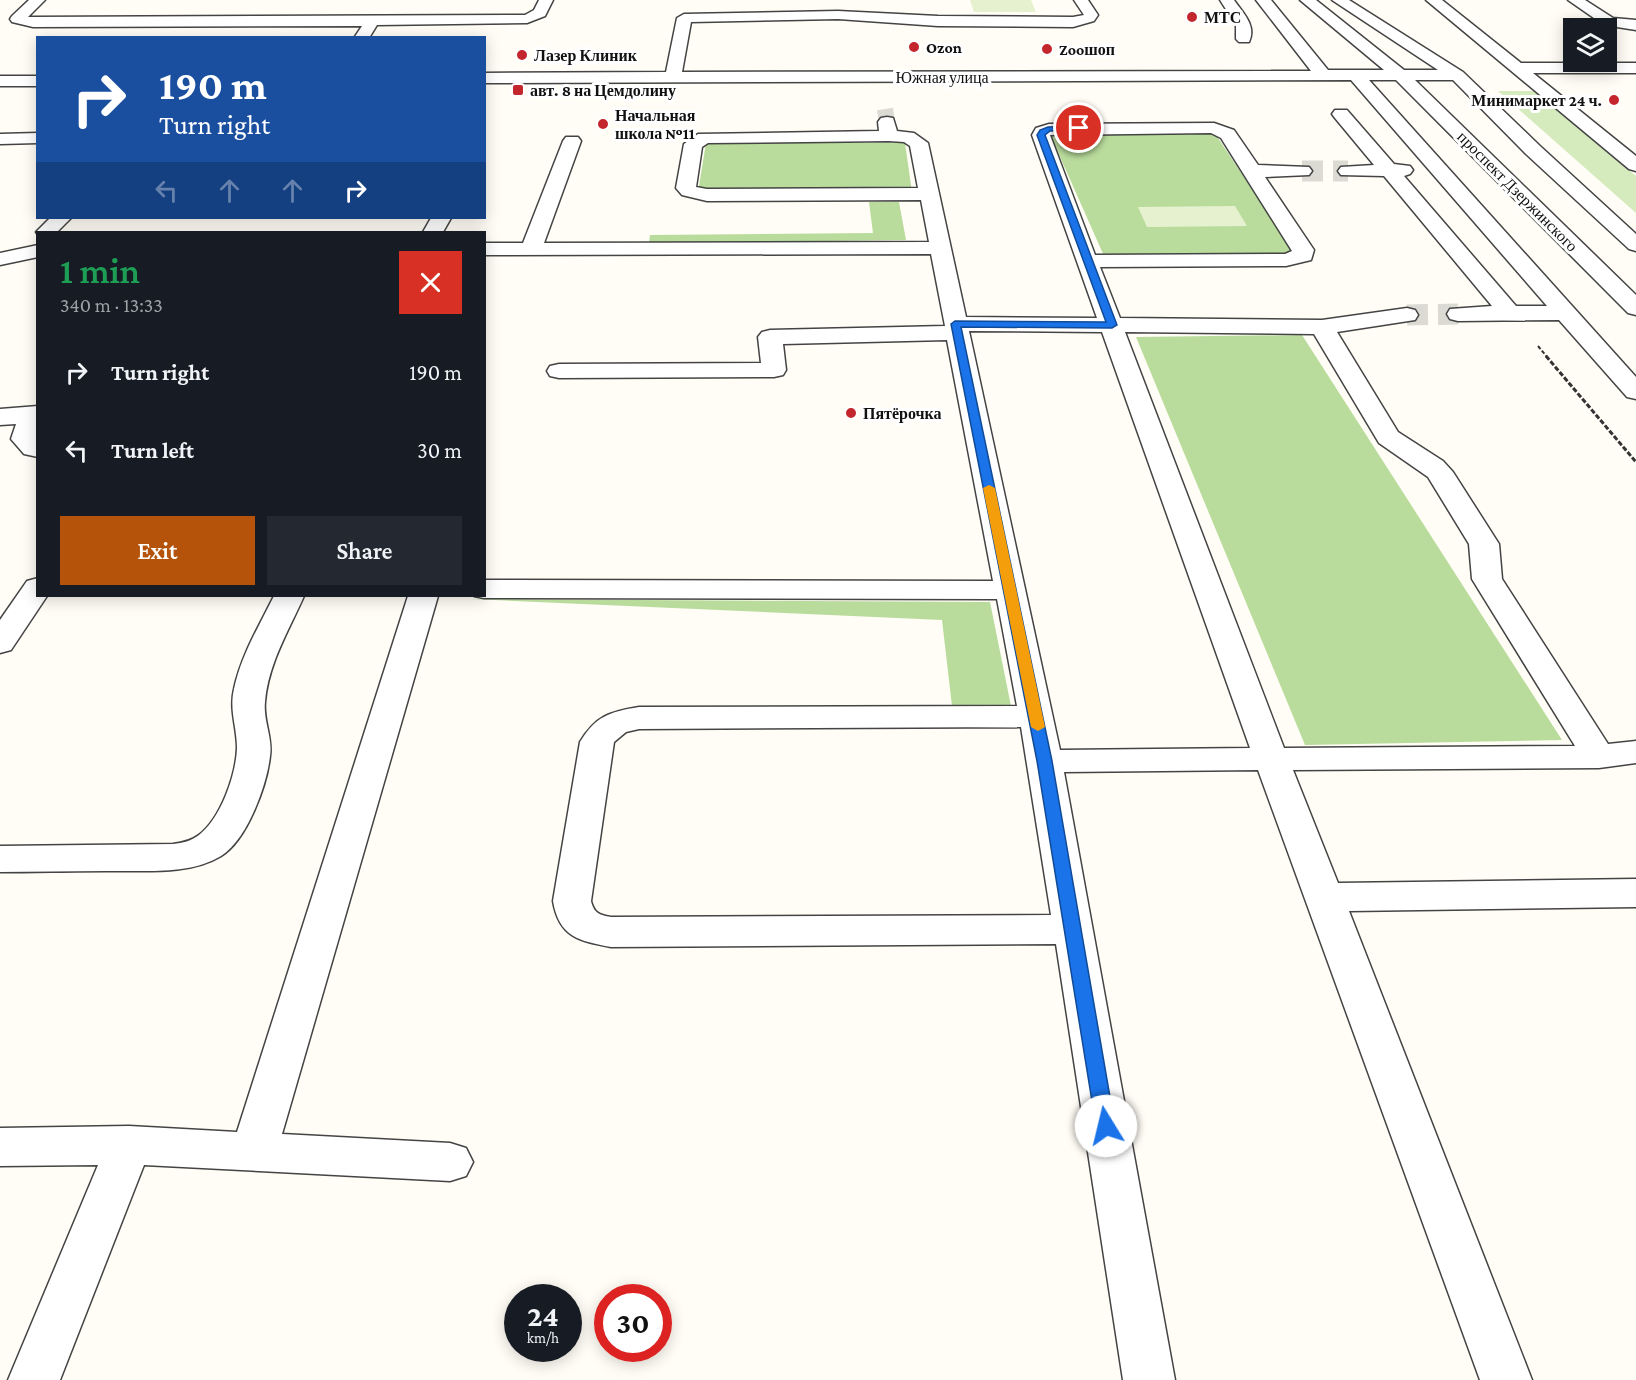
<!DOCTYPE html>
<meta charset="utf-8">
<style>
:root{--surface:#171b24;--page:#242831;--text:#f1f3f6;--muted:#9ea1a6;--accent:#b45309}
body{margin:0;font-family:"Crimson Pro",serif;background:var(--page);color:var(--text);height:100vh;display:flex;flex-direction:column;font-size:22px;white-space:nowrap}
*{box-sizing:border-box;margin:0}
p{font-size:20px;color:var(--muted)}
.icon{flex:none;width:33px;height:33px;fill:none;stroke:currentColor;stroke-width:2;stroke-linecap:round;stroke-linejoin:round}
.map{position:relative;flex:1;overflow:hidden}
.details{position:absolute;left:36px;top:231px;width:450px;height:366px;display:flex;flex-direction:column;background:var(--surface);border-radius:0px;box-shadow:0 3px 15px #0003}
.details>*{flex:none}
.hud{position:absolute;left:36px;top:36px;width:450px;height:183px;border-radius:0px;box-shadow:0 3px 15px #0003;background:#1a4fa0;color:#fff;overflow:hidden}
.fabs{position:absolute;left:1563px;top:18px;display:grid;gap:12px}
.fabs a{display:grid;place-items:center;width:54px;height:54px;border-radius:0px;background:var(--surface);box-shadow:0 3px 15px #0003;font-size:30px}
.speed{position:absolute;left:504px;top:1284px;display:flex;gap:12px;font-size:30px;font-weight:700;text-align:center}
.speed>*{display:grid;place-content:center;width:78px;height:78px;border-radius:50%;background:var(--surface);box-shadow:0 3px 15px #0003;line-height:1}
.speed small{font-size:15px;font-weight:400}
.speed .limit{border:9px solid #d22;background:#fff;color:#111}
.pin{position:absolute;display:grid;place-items:center;width:51px;height:51px;color:#fff;margin:-26px;border:3px solid #fff;border-radius:50%;box-shadow:0 2px 6px #0007}
.me{position:absolute;width:66px;margin:-33px;rotate:351deg;stroke-linejoin:round;filter:drop-shadow(0 0 4px #0008)}
.turn{display:flex;align-items:center;gap:21px;height:126px;padding:0 24px;font-size:27px}
.turn .icon{width:78px;height:78px;stroke-width:2.5}
.turn b{display:block;font-size:42px;line-height:51px}
.lanes{display:flex;align-items:center;height:57px;padding:0 24px;background:#0003;justify-content:center;gap:30px;direction:ltr}
.lanes .off{opacity:.35}
.round{display:grid;place-items:center;flex:none;width:63px;height:63px;border-radius:0px;background:var(--page)}
.head{display:flex;align-items:center;justify-content:space-between;height:102px;padding:0 24px}
h1{font-size:36px;font-weight:600;line-height:45px;color:#1e9e55}
.action{display:flex;gap:12px;margin-top:auto;padding:12px 24px}
.action a{flex:1;height:69px;border-radius:0px;background:var(--accent);color:#fff;font-size:24px;font-weight:600;line-height:69px;text-align:center}
.action a+a{background:var(--page);color:var(--text)}
ul{padding:0;list-style:none}
li{display:flex;align-items:center;gap:18px;height:78px;padding:0 24px}
li div{flex:1}
li b{display:block;font-size:22px}
li em{font-style:normal}
.map>svg:first-child{display:block}
</style>
<div class="map">
<svg width="1636" height="1380" viewBox="0 0 1636 1380">
<rect width="100%" height="100%" fill="#fffdf5"/>
<!-- green -->
<path fill="#d5ebbd" d="M 1498,91 L 1534,91 L 1636,176 L 1636,213 Z"/>
<!-- forest -->
<g fill="#b9dc9c">
<path d="M 1049,132 L 1214,132 L 1296,255 L 1104,256 Z"/>
<path d="M 706,143 L 905,143 L 912,192 L 698,192 Z"/>
<path d="M 869,202 L 899,202 L 906,240 L 649,243 L 650,235 L 873,233 Z"/>
<path d="M 1302,335 L 1562,740 L 1305,745 L 1136,337 Z"/>
<path d="M 471,599 L 990,602 L 1011,706 L 952,706 L 942,620 Z"/>
</g>
<!-- pitch -->
<g fill="#e6f2cf">
<path d="M 970,0 L 1031,0 L 1036,12 L 974,12 Z"/>
<path d="M 1235,206 L 1247,226 L 1147,227 L 1138,207 Z"/>
</g>
<g fill="none" stroke-linecap="round" stroke-linejoin="round">
<!-- minor-tunnel-far1 -->
<path stroke="#dbdad3" stroke-width="16" stroke-dasharray="16 8" stroke-linecap="butt" d="M 885,109 L 887,122"/>
<!-- minor-tunnel -->
<g stroke="#dbdad3" stroke-width="21" stroke-dasharray="21 10" stroke-linecap="butt">
<path d="M 1302,171 L 1348,171"/>
<path d="M 1407,315 L 1458,314"/>
</g>
<defs>
<g id="minor">
<path d="M 29,0 L 45,0 L 28,17 L 33,17 L 525,15 L 534,10 L 539,0 L 553,0 L 545,16 L 527,23 L 377,25 L 369,38 L 354,38 L 362,26 L 33,27 L 12,22 L 10,19 L 12,16 Z"/>
<path d="M 1074,0 L 1088,0 L 1098,15 L 1094,21 L 1073,27 L 938,26 L 838,19 L 691,22 L 682,72 L 1311,71 L 1256,0 L 1271,0 L 1328,70 L 1384,70 L 1300,0 L 1316,0 L 1404,70 L 1438,70 L 1332,0 L 1349,0 L 1463,72 L 1540,146 L 1636,234 L 1636,251 L 1629,249 L 1526,154 L 1453,80 L 1415,80 L 1636,295 L 1636,315 L 1628,313 L 1396,80 L 1369,80 L 1636,377 L 1636,399 L 1627,397 L 1559,320 L 1458,321 L 1450,319 L 1447,314 L 1450,309 L 1492,306 L 1384,176 L 1341,175 L 1338,171 L 1341,167 L 1374,165 L 1335,118 L 1332,114 L 1335,110 L 1347,110 L 1394,164 L 1410,166 L 1413,170 L 1410,174 L 1404,176 L 1516,306 L 1547,306 L 1351,80 L 484,83 L 484,73 L 666,72 L 677,18 L 684,14 L 838,11 L 938,16 L 1073,17 L 1084,15 Z"/>
<path d="M 1220,0 L 1234,0 C 1243,13 1257,26 1249,42 L 1239,42 L 1236,39 L 1236,25 Z"/>
<path d="M 1426,0 L 1442,0 L 1521,63 L 1636,63 L 1636,73 L 1533,73 L 1636,156 L 1636,171 L 1629,169 Z"/>
<path d="M 1568,0 L 1585,0 L 1613,18 L 1636,20 L 1636,30 L 1604,25 Z"/>
<rect x="0" y="76" width="38" height="10"/>
<path d="M 887,117 L 893,118 L 897,131 L 914,133 L 928,143 L 966,317 L 1097,318 L 1032,135 L 1036,128 L 1049,124 L 1214,123 L 1234,130 L 1258,165 L 1309,167 L 1312,171 L 1309,175 L 1265,177 L 1314,250 L 1311,260 L 1286,266 L 1100,267 L 1120,318 L 1322,320 L 1407,308 L 1415,310 L 1418,315 L 1415,320 L 1337,332 L 1398,432 L 1443,461 L 1453,472 L 1499,544 L 1502,579 L 1608,744 L 1636,741 L 1636,763 L 1599,768 L 1293,770 L 1338,883 L 1636,879 L 1636,907 L 1349,911 L 1532,1380 L 1480,1380 L 1258,770 L 1064,772 L 1175,1380 L 1123,1380 L 1056,944 L 611,947 C 579,941 559,937 553,901 L 580,742 C 596,716 609,712 639,707 L 1017,706 L 997,599 L 484,598 L 474,596 L 484,596 L 484,580 L 993,581 L 947,340 L 783,344 L 786,370 L 783,375 L 774,377 L 559,378 L 550,376 L 547,371 L 550,366 L 559,364 L 761,363 L 758,337 L 762,332 L 770,330 L 945,326 L 931,254 L 484,255 L 484,243 L 523,243 L 563,141 L 566,137 L 578,137 L 581,141 L 544,243 L 929,242 L 921,200 L 707,201 L 682,195 L 676,188 L 684,144 L 698,134 L 879,131 L 878,122 L 881,118 ZM 1211,133 L 1221,138 L 1292,251 L 1285,254 L 1095,255 L 1050,135 ZM 889,141 L 904,142 L 910,146 L 918,188 L 707,189 L 696,187 L 702,147 L 708,143 ZM 969,331 L 1102,332 L 1250,748 L 1060,750 ZM 1125,332 L 1314,334 L 1379,443 L 1428,477 L 1469,544 L 1472,579 L 1575,746 L 1284,748 ZM 1021,727 L 1051,915 L 611,917 C 599,915 594,913 591,901 L 614,742 L 626,732 L 639,729 Z"/>
<path d="M 38,133 L 38,143 L 0,144 L 0,134 Z"/>
<path d="M 50,218 L 71,218 L 57,232 L 38,232 L 38,235 L 36,232 Z"/>
<path d="M 431,218 L 451,218 L 443,232 L 423,232 Z"/>
<path d="M 38,245 L 38,257 L 0,265 L 0,253 Z"/>
<path d="M 38,406 L 38,457 L 24,454 L 11,439 L 16,424 L 0,425 L 0,409 Z"/>
<path d="M 38,578 L 38,596 L 47,596 L 11,650 L 0,653 L 0,620 L 27,581 Z"/>
<path d="M 274,596 L 304,596 C 289,630 268,664 265,702 C 263,721 273,738 270,756 C 267,785 247,840 221,856 C 188,876 142,870 105,871 C 70,871 35,872 0,872 L 0,846 L 173,844 C 183,843 191,841 199,835 C 221,818 236,775 237,748 C 237,727 229,710 234,689 C 241,656 259,626 274,596 Z"/>
<path d="M 408,596 L 438,596 L 282,1134 L 450,1143 L 466,1148 L 473,1162 L 466,1176 L 450,1181 L 144,1165 L 60,1380 L 8,1380 L 98,1165 L 0,1166 L 0,1128 L 129,1126 L 237,1132 Z"/>
</g>
</defs>
<!-- minor casing -->
<use href="#minor" stroke="#444" stroke-width="3"/>
<!-- path-far1 -->
<path stroke="#333" stroke-width="2" stroke-dasharray="4 2" stroke-linecap="butt" d="M 1538,346 L 1547,357"/>
<!-- path -->
<path stroke="#333" stroke-width="3" stroke-dasharray="5 2" stroke-linecap="butt" d="M 1546,356 L 1636,462"/>
<!-- minor -->
<use href="#minor" fill="#fff" fill-rule="evenodd"/>
</g>
<!-- route -->
<path fill="#1a73e8" stroke="#114b97" stroke-width="1.5" d="M 1079,126 L 1082,130 L 1050,131 L 1045,135 L 1117,325 L 1112,328 L 961,327 L 1052,761 L 1115,1126 L 1112,1132 L 1106,1134 L 1099,1132 L 1096,1126 L 1037,761 L 951,324 L 955,321 L 1106,322 L 1037,135 L 1040,130 L 1048,127 Z"/>
<!-- slow -->
<path fill="#f59e0b" d="M 989,485 L 995,488 L 1045,727 L 1038,731 L 1031,727 L 983,488 Z"/>
<!-- markers -->
<g fill="#c4262e" stroke="#fff" stroke-width="2">
<circle cx="1192" cy="17" r="6"/>
<circle cx="914" cy="47" r="6"/>
<circle cx="1047" cy="49" r="6"/>
<circle cx="522" cy="55" r="6"/>
<rect x="512" y="84" width="12" height="12" rx="3"/>
<circle cx="1614" cy="100" r="6"/>
<circle cx="603" cy="124" r="6"/>
<circle cx="851" cy="413" r="6"/>
</g>
<g text-anchor="middle" stroke-width="6" stroke-linejoin="round" paint-order="stroke">
<!-- far-poi labels -->
<g font-size="16" font-weight="bold" fill="#111" stroke="#fff" text-anchor="start">
<text x="1204" y="23">МТС</text>
<text x="926" y="53">Ozon</text>
<text x="1059" y="55">Zooшоп</text>
<text x="534" y="61">Лазер Клиник</text>
<text x="530" y="96">авт. 8 на Цемдолину</text>
<text x="1602" y="106" text-anchor="end">Минимаркет 24 ч.</text>
<text x="615" y="121">Начальная<tspan x="615" dy="18">школа №11</tspan></text>
<text x="863" y="419">Пятёрочка</text>
</g>
<!-- far-street labels -->
<g font-size="16" fill="#111" stroke="#fff">
<text x="942" y="83">Южная улица</text>
<text transform="translate(1518 191) rotate(45)" y="6">проспект Дзержинского</text>
</g>
</g>
</svg>
<div class="fabs">
<a><svg class="icon" aria-label="layers" viewBox="0 0 24 24"><path d="M12 4l9 5-9 5-9-5zM3 14l9 5 9-5"/></svg></a>
</div>
<div class="speed"><div>24<small>km/h</small></div><div class="limit">30</div></div>
<div class="pin" style="left:1079px;top:128px;background:#d93025"><svg class="icon" aria-label="arrive" viewBox="0 0 24 24"><path d="M6 21V4h12l-3 4 3 4H6"/></svg></div>
<svg class="me" style="left:1106px;top:1126px" viewBox="-20 -20 40 40"><circle r="19" fill="#fff"/><path d="M0-13L10 11 0 6-10 11z" fill="#1a73e8"/></svg>
<div class="hud">
<div class="turn"><svg class="icon" aria-label="right" viewBox="0 0 24 24"><path d="M7 20v-9h11M14 6l5 5-5 5"/></svg><div><b>190 m</b>Turn right</div></div>
<div class="lanes"><svg class="icon off" aria-label="left" viewBox="0 0 24 24"><path d="M17 20v-9H6M10 6l-5 5 5 5"/></svg><svg class="icon off" aria-label="ahead" viewBox="0 0 24 24"><path d="M12 20V5M6 11l6-6 6 6"/></svg><svg class="icon off" aria-label="ahead" viewBox="0 0 24 24"><path d="M12 20V5M6 11l6-6 6 6"/></svg><svg class="icon" aria-label="right" viewBox="0 0 24 24"><path d="M7 20v-9h11M14 6l5 5-5 5"/></svg></div>
</div>
<section class="details">
<div class="head"><div><h1>1 min</h1><p>340 m · 13:33</p></div><a class="round" style="background:#d93025;color:#fff"><svg class="icon" aria-label="close" viewBox="0 0 24 24"><path d="M6 6l12 12M18 6L6 18"/></svg></a></div>
<ul>
<li><svg class="icon" aria-label="right" viewBox="0 0 24 24"><path d="M7 20v-9h11M14 6l5 5-5 5"/></svg><div><b>Turn right</b></div><em>190 m</em></li>
<li><svg class="icon" aria-label="left" viewBox="0 0 24 24"><path d="M17 20v-9H6M10 6l-5 5 5 5"/></svg><div><b>Turn left</b></div><em>30 m</em></li>
</ul>
<div class="action"><a>Exit</a><a>Share</a></div>
</section>
</div>
